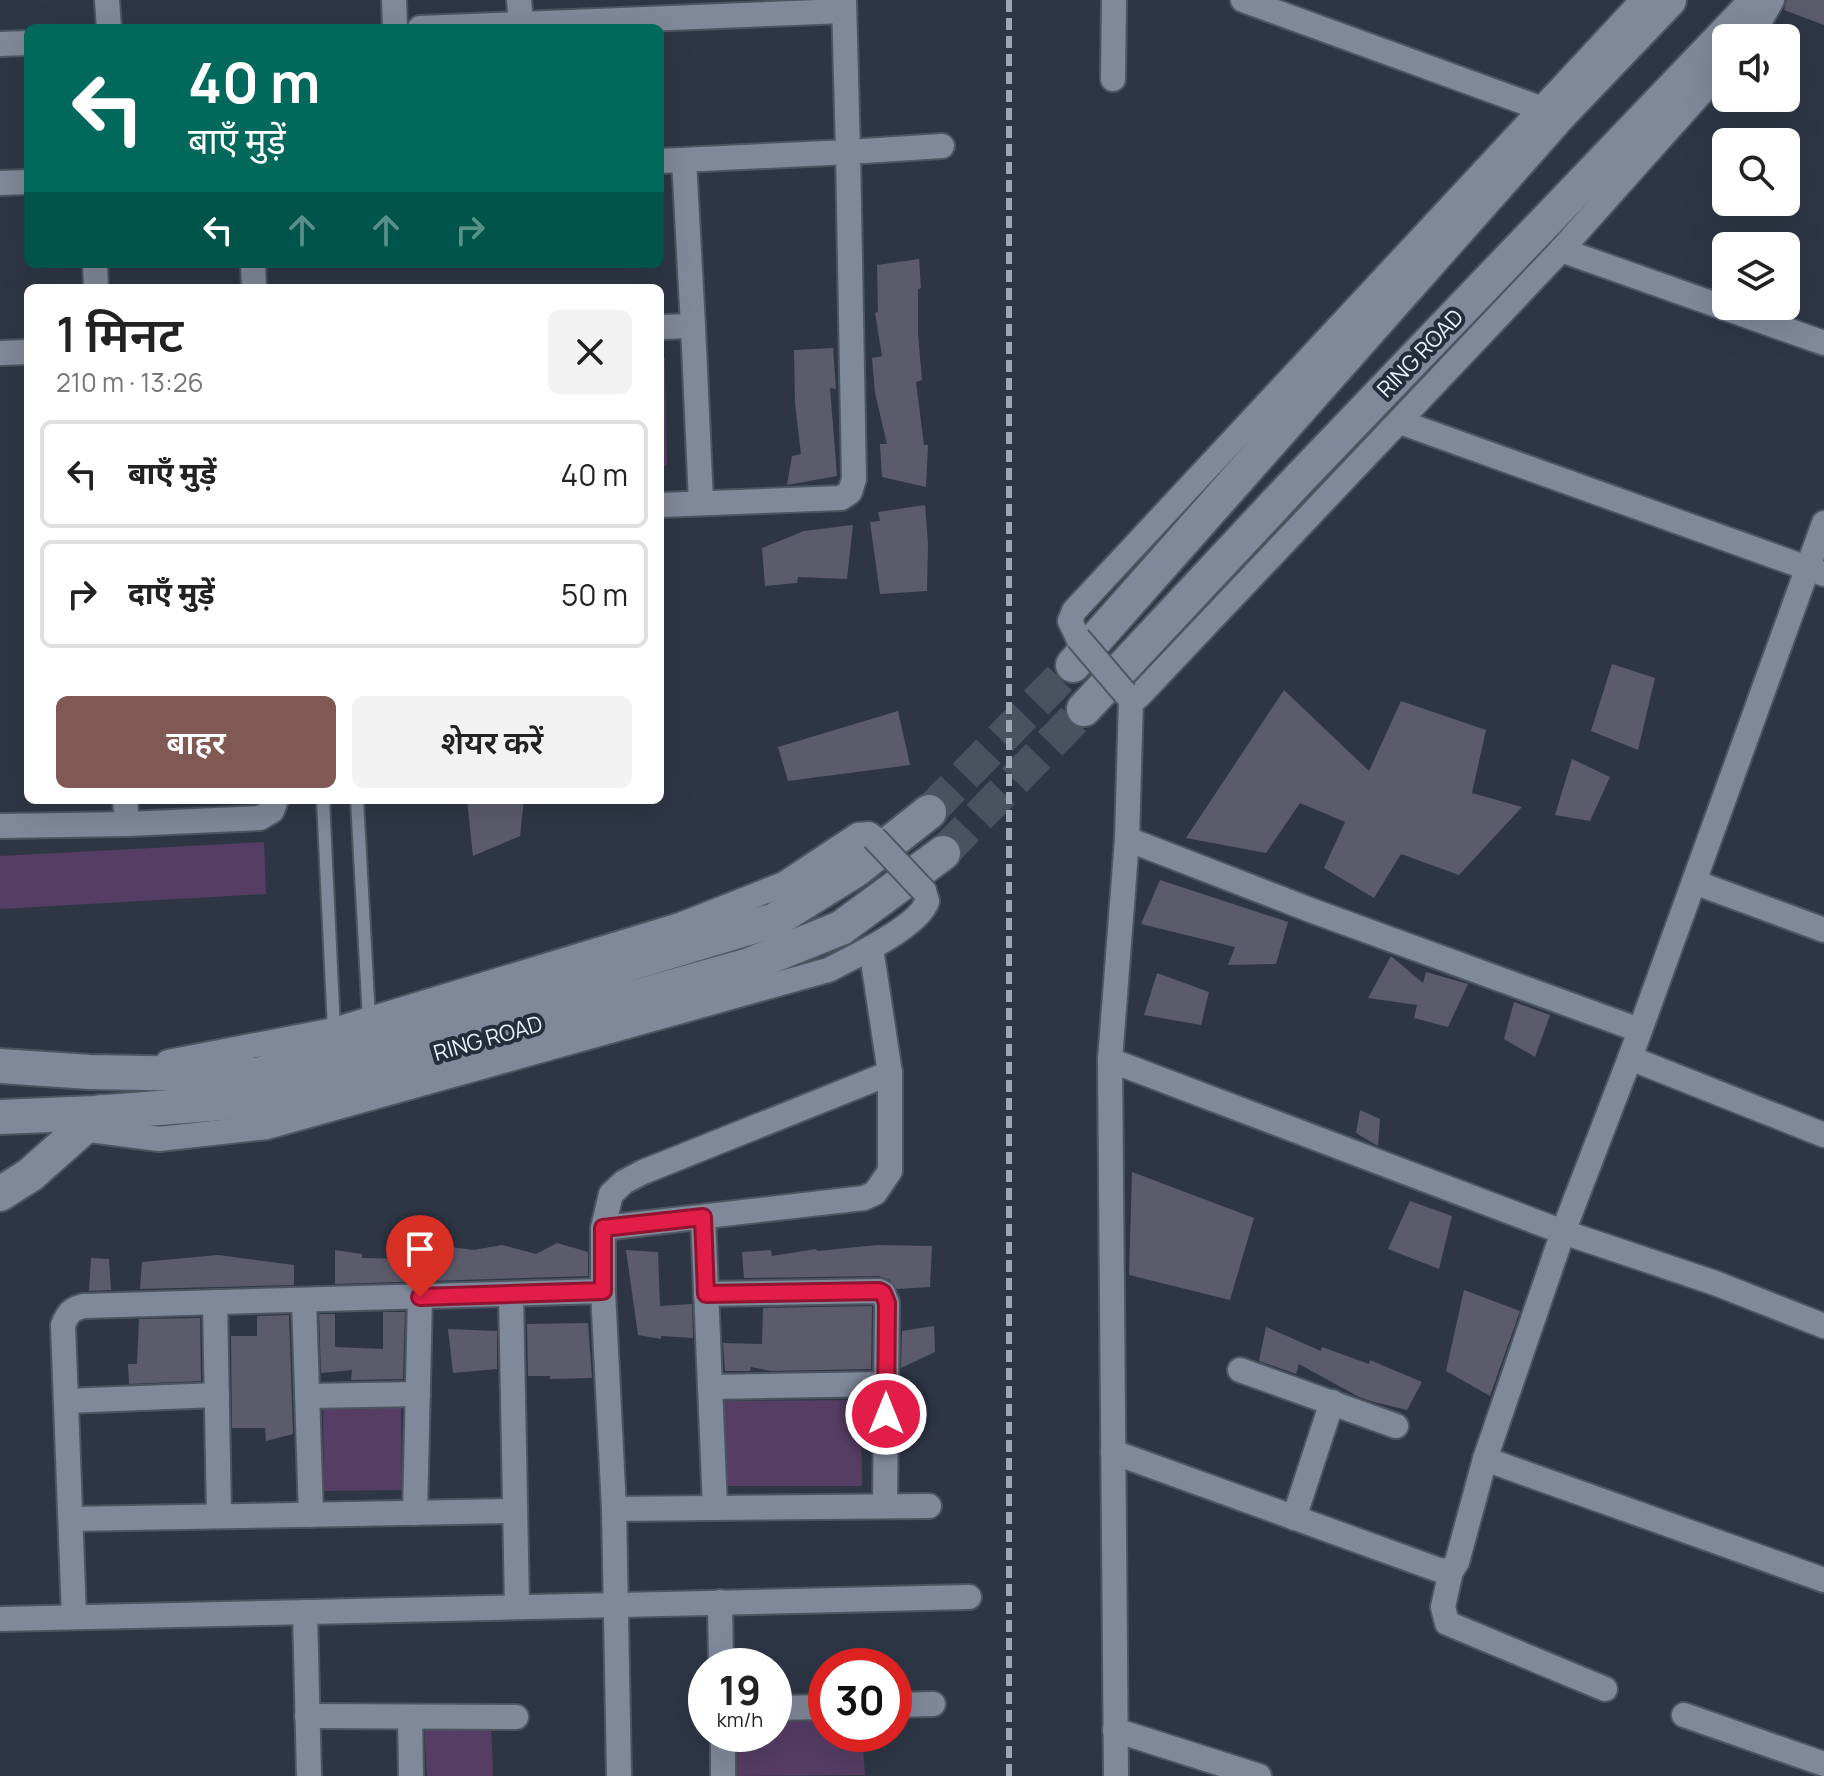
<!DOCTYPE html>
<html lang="hi">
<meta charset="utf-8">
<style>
:root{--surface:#fff;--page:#f2f2f2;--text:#222;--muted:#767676;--line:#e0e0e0;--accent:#815954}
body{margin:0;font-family:Manrope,"Noto Sans Devanagari",sans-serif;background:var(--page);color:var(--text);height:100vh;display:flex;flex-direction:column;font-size:30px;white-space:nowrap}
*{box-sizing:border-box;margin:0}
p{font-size:26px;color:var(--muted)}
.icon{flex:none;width:44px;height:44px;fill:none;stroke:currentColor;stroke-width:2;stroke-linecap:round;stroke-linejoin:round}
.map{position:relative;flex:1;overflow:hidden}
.sheet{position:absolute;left:24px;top:284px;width:640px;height:520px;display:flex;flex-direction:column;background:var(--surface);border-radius:12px;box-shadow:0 8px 32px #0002}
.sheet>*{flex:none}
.hud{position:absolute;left:24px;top:24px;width:640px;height:244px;border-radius:12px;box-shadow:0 8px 32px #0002;background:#00695c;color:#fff;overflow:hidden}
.controls{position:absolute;left:1712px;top:24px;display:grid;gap:16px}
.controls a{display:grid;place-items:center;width:88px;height:88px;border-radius:12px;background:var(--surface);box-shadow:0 8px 32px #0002;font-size:40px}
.speed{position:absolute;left:688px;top:1648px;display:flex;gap:16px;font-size:40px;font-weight:700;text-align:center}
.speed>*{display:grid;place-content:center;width:104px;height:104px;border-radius:50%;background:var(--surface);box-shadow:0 8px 32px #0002;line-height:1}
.speed small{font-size:20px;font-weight:400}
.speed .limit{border:12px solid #d22;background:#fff;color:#111}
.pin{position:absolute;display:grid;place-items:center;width:68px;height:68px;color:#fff;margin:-82px -34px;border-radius:50% 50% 50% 0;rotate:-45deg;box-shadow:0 0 8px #0007}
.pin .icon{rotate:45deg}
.me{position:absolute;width:88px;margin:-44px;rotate:0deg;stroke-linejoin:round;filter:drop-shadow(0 0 6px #0008)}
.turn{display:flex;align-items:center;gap:28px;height:168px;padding:0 32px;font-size:36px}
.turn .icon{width:104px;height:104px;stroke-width:2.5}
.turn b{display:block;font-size:56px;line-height:68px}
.lanes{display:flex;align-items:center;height:76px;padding:0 32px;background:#0003;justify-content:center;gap:40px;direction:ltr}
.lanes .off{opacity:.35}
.round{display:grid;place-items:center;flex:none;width:84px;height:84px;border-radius:12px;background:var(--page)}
.overview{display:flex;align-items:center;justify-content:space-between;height:136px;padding:0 32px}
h1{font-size:48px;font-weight:600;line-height:60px}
.primary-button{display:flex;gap:16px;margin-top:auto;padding:16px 32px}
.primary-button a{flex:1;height:92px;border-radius:12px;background:var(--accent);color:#fff;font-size:32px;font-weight:600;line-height:92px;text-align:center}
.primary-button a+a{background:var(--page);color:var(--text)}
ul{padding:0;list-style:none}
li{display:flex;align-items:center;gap:24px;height:108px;margin:0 16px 12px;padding:0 16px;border:4px solid var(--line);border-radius:12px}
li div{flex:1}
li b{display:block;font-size:30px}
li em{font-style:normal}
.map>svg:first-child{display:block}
</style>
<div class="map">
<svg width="1824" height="1776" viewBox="0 0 1824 1776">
<rect width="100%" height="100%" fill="#2e3645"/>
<!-- green -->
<g fill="#553d64">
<path d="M 660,358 L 665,358 L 667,466 L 660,466 Z"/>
<path d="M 264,842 L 266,894 L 0,909 L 0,856 Z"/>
<path d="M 861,1400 L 862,1486 L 721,1486 L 721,1401 Z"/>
<path d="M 401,1406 L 402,1490 L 324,1491 L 323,1408 Z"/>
<path d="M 826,1715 L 826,1734 L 862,1734 L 865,1775 L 730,1776 L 727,1734 L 774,1734 L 774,1719 Z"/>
<path d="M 491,1720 L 493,1776 L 427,1776 L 424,1723 Z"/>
</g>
<!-- building -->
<g fill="#5b5b6c">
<path d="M 1787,0 L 1824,0 L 1824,25 L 1784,10 Z"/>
<path d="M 919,259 L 921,288 L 918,289 L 918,334 L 922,380 L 916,382 L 924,445 L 928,445 L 926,487 L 882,477 L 880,444 L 887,444 L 875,393 L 872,358 L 882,356 L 875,313 L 878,312 L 877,265 Z"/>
<path d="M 833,348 L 836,389 L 830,388 L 837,476 L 787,485 L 792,456 L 801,454 L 795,403 L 794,350 Z"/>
<path d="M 925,505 L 928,544 L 927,591 L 880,594 L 870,522 L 880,521 L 878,512 Z"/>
<path d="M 853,525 L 847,579 L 798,577 L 797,583 L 765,586 L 762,548 L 804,531 Z"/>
<path d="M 1612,664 L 1655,678 L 1638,750 L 1591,731 Z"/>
<path d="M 1284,690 L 1369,771 L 1401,701 L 1486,730 L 1472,793 L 1522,807 L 1459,875 L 1401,854 L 1374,898 L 1324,868 L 1345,822 L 1300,803 L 1266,853 L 1186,838 Z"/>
<path d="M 898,711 L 910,765 L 788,781 L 778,747 Z"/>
<path d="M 1572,759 L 1610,777 L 1590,821 L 1555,815 Z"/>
<path d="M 467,800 L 524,800 L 520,836 L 473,856 Z"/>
<path d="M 1160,880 L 1288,922 L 1276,964 L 1228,965 L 1235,947 L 1141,924 Z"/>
<path d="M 1391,956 L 1423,983 L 1426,972 L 1468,984 L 1448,1027 L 1414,1018 L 1417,1005 L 1368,998 Z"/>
<path d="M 1157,973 L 1209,992 L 1201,1025 L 1144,1015 Z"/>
<path d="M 1514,1002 L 1550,1015 L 1535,1057 L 1504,1039 Z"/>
<path d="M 1360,1110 L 1380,1119 L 1378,1146 L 1356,1133 Z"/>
<path d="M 1132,1172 L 1254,1218 L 1230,1300 L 1129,1275 Z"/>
<path d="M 1410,1201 L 1452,1216 L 1439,1269 L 1388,1249 Z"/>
<path d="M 557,1243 L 588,1252 L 588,1276 L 335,1284 L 335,1250 L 362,1254 L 362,1258 L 426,1259 L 427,1254 L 451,1252 L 451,1247 L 474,1250 L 502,1245 L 536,1254 Z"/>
<path d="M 877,1245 L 932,1246 L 930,1287 L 897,1289 L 890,1280 L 879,1276 L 744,1278 L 742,1252 L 771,1250 L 772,1256 L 816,1249 L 817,1251 Z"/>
<path d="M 626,1250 L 658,1252 L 660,1306 L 692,1304 L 693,1338 L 661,1336 L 661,1339 L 638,1335 Z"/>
<path d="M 218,1255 L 294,1265 L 294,1285 L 140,1289 L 142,1262 Z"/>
<path d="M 91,1258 L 109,1259 L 111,1290 L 89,1291 Z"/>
<path d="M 1464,1290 L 1520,1311 L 1490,1396 L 1446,1371 Z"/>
<path d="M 872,1306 L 871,1369 L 771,1371 L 751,1367 L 750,1371 L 725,1371 L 723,1343 L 762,1344 L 763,1308 Z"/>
<path d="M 383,1312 L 405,1312 L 403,1379 L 351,1380 L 352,1370 L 321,1373 L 319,1314 L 335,1314 L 335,1347 L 383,1349 Z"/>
<path d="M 289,1315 L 293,1434 L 266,1441 L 265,1428 L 232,1428 L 231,1336 L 257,1336 L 257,1316 Z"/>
<path d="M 200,1318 L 201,1381 L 129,1384 L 128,1364 L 137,1364 L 139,1319 Z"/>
<path d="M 588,1323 L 592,1378 L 550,1379 L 550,1376 L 528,1376 L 527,1324 Z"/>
<path d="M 934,1326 L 935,1352 L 901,1368 L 902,1331 Z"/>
<path d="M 1266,1327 L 1321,1351 L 1322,1347 L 1369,1364 L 1370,1360 L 1422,1382 L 1407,1410 L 1374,1402 L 1359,1397 L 1299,1364 L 1296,1374 L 1259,1361 Z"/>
<path d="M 448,1329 L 497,1331 L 497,1369 L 453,1373 Z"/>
</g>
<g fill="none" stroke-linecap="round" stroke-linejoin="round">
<!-- secondary-tunnel -->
<g stroke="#4a5260" stroke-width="34" stroke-dasharray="34 17" stroke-linecap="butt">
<path d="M 929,812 L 1073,665"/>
<path d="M 943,853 L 1084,709"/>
</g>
<defs>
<g id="lane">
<path d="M 323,800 L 334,1030"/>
<path d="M 357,800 L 369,1019"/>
</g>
<g id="street">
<path d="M 107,0 L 109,28"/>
<path d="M 394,0 L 395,28"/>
<path d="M 519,0 L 521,24"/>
<path d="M 1243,0 L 1540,108"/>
<path d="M 420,28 L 844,11"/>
<path d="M 1750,38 L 1772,0"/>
<path d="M 0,44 L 28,43"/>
<path d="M 1113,79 L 1114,0"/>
<path d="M 660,161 L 848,152 L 844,0"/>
<path d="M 0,183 L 28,182"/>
<path d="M 1561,250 L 1824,343"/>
<path d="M 95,264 L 96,288"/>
<path d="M 253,264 L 254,288"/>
<path d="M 693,326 L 701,502"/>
<path d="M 660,327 L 693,326 L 684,160"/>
<path d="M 0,353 L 28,352"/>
<path d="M 1400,422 L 1824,574"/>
<path d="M 660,505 L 841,498 L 850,492 L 854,479 L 848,152 L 942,146"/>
<path d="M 1078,638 L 1070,621 L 1074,611 L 1643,0"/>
<path d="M 1125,693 L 1131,698 L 1138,697 L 1561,250 L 1726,65"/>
<path d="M 127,824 L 260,818 L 272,811 L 276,800"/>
<path d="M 0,826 L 127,824 L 125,800"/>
<path d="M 1127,839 L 1313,911 L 1639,1030"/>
<path d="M 1694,882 L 1824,930"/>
<path d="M 1630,1058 L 1824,1135"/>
<path d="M 1110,1060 L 1563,1232 L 1715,1283 L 1824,1326"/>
<path d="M 168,1062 L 334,1030 L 680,925 L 784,884 L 858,835 L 869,834 L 874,838"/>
<path d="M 82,1129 L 159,1139 L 267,1127 L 828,970 C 852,958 920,926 927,901 L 924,891"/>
<path d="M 703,1217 L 715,1508"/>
<path d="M 603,1228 L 864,1198 L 875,1193 L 890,1171 L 890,1073 L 871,948"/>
<path d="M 511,1294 L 517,1607"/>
<path d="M 706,1294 L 879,1291 L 883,1293 L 887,1303 L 885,1506"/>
<path d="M 304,1300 L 311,1515"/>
<path d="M 215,1302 L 219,1516"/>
<path d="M 1240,1370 L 1396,1426"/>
<path d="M 710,1387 L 886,1384"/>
<path d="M 307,1396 L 418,1394"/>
<path d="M 66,1401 L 217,1395"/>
<path d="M 1113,1452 L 1439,1570 L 1451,1571 L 1457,1562 L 1485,1459 L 1563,1232 L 1630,1058 L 1824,523"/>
<path d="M 1485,1459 L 1824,1580"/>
<path d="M 614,1509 L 929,1506"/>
<path d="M 415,1513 L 420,1297"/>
<path d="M 1294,1518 L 1332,1402"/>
<path d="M 71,1519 L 515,1511"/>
<path d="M 1451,1571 L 1443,1607 L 1447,1623 L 1605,1689"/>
<path d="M 720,1602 L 721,1666"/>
<path d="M 305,1612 L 309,1776"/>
<path d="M 74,1617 L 63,1325 C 68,1313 71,1309 84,1306 L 603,1291"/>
<path d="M 0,1619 L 969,1597"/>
<path d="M 894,1705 L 933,1704"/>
<path d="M 774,1708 L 826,1707"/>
<path d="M 1684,1715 L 1824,1764"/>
<path d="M 307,1716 L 516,1717"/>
<path d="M 410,1717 L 411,1776"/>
<path d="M 1115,1730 L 1259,1776"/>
<path d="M 723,1734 L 723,1776"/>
<path d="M 619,1776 L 614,1509 L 603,1291 L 603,1228 L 611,1194 L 624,1182 L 643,1172 L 890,1073"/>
<path d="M 1116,1776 L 1110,1060 L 1127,839 L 1131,698"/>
</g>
<g id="secondary">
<path d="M 1073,665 L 1560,114 L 1669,0"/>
<path d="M 1084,709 L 1299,479 L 1758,0"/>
<path d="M 0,1066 L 90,1072 L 258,1075 L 775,920 L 857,869 L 929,812"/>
<path d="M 0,1117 L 95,1113 L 273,1099 L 749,965 L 841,928 L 943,853"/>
<path d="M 0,1194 L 30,1175 L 101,1112"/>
</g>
</defs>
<!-- lane casing -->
<use href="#lane" stroke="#4d5561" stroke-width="16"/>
<!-- street casing -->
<use href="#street" stroke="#4d5561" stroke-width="28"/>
<!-- secondary casing -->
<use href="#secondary" stroke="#4d5561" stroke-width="38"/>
<!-- lane -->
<use href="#lane" stroke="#80899a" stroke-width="12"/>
<!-- street -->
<use href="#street" stroke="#80899a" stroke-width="24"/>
<!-- secondary -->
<use href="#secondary" stroke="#80899a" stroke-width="34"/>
<!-- rail -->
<path stroke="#9fa6b1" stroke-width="6" stroke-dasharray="12 6" stroke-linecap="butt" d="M 1009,0 L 1009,1776"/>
<defs>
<g id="street-bridge">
<path d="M 1078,638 L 1125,693"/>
<path d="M 874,838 L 924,891"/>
</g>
</defs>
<!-- street-bridge casing -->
<use href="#street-bridge" stroke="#4d5561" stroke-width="28" stroke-linecap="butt"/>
<!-- street-bridge -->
<use href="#street-bridge" stroke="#80899a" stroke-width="24"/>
</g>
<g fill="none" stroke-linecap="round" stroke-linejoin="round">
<defs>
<path id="route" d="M 420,1297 L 603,1291 L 603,1228 L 703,1217 L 706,1294 L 879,1291 L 883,1293 L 887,1303 L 886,1414"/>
</defs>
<!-- route casing -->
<use href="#route" stroke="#92132f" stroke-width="20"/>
<!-- route -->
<use href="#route" stroke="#e11d48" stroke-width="14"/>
</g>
<g text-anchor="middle" stroke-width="8" stroke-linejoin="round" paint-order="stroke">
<!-- street labels -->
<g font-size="22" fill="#ebf1fa" stroke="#252c3a">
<text transform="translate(1420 353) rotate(-46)" y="8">RING ROAD</text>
<text transform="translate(488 1038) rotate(-16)" y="8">RING ROAD</text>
</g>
</g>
</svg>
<div class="controls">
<a><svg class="icon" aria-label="sound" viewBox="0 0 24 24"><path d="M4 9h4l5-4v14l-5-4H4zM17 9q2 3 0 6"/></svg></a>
<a><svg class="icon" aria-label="search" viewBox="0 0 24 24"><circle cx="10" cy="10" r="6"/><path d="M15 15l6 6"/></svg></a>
<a><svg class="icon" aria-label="layers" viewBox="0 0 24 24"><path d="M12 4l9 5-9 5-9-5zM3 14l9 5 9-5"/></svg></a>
</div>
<div class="speed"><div>19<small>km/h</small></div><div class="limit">30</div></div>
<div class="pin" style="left:420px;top:1297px;background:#d93025"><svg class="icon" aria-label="arrive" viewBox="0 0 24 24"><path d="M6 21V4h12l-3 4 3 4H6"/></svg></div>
<svg class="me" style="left:886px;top:1414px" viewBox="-20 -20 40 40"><circle r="17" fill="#e11d48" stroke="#fff" stroke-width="3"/><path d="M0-11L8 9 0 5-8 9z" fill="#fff"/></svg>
<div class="hud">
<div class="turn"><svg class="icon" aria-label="left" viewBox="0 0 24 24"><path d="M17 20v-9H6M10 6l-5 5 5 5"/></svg><div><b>40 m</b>बाएँ मुड़ें</div></div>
<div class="lanes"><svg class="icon" aria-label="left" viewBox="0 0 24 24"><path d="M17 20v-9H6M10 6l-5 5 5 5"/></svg><svg class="icon off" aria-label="ahead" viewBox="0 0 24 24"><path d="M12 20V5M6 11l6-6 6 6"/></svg><svg class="icon off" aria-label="ahead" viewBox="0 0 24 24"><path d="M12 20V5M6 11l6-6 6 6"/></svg><svg class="icon off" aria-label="right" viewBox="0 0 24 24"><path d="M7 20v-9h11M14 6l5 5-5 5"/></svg></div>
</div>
<section class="sheet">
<div class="overview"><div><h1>1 मिनट</h1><p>210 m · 13:26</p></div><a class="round"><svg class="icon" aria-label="close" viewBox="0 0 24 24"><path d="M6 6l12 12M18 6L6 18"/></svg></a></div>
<ul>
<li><svg class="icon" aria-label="left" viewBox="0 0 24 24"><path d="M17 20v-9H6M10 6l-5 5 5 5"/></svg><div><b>बाएँ मुड़ें</b></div><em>40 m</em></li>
<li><svg class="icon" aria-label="right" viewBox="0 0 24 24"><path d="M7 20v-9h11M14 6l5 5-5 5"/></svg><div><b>दाएँ मुड़ें</b></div><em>50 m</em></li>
</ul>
<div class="primary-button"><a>बाहर</a><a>शेयर करें</a></div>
</section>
</div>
